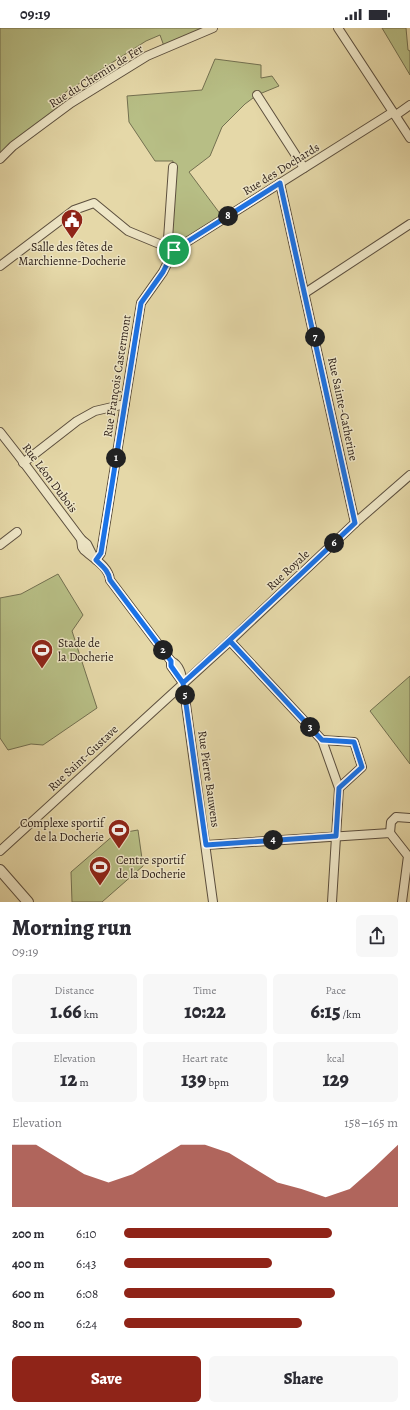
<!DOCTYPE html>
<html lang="en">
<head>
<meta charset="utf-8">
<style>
  :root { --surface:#fff; --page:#f7f7f7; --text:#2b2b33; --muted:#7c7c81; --accent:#8f2418 }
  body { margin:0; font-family:Alegreya,serif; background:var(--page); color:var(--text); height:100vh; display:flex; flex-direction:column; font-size:15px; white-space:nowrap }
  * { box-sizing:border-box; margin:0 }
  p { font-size:13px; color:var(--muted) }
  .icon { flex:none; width:22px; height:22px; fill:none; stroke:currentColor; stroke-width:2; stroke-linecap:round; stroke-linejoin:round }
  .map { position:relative; height:874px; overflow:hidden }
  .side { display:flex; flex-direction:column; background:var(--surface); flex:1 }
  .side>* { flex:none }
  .pin { position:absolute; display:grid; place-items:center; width:34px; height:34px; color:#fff; margin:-17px; border:2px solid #fff; border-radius:50%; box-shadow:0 1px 4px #0007 }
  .km { position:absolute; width:20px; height:20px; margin:-10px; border-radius:50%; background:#222; color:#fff; font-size:11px; line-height:20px; text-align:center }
  .round { display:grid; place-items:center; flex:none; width:42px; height:42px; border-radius:6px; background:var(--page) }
  .summary { display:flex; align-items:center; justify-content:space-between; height:68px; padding:0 12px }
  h1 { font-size:22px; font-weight:800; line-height:30px }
  .stats { display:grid; grid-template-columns:repeat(3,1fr); gap:6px; height:68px; padding:4px 12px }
  .stats div { display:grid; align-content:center; border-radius:6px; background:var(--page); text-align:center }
  .stats b { font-size:20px; font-weight:800 }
  .stats small { font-size:11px; font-weight:400 }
  .stats p { font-size:11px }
  .chart { height:112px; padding:8px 12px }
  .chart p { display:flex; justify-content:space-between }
  .chart svg { width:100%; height:72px; margin-top:4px; fill:var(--accent); opacity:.7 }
  .primary-button { display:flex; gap:8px; margin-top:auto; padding:8px 12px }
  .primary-button a { flex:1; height:46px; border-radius:6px; background:var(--accent); color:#fff; font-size:16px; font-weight:800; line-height:46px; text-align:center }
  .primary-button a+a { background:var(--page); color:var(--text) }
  ul { padding:0 12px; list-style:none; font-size:13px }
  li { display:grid; grid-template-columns:64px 48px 1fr; align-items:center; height:30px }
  li i { height:10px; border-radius:5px; background:var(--accent) }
  .status { display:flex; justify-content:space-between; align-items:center; height:28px; padding:0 20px; background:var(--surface); direction:ltr }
  .status svg { height:11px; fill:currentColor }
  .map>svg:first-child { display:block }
  .green { fill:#b7be85; stroke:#737050 }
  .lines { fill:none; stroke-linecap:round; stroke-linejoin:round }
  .minor-casing { stroke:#5c4f3e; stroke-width:10 }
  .tertiary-casing { stroke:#5c4f3e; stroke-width:12 }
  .minor { stroke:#eee6c6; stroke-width:8 }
  .tertiary { stroke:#eee6c6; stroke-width:10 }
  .route-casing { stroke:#fff; stroke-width:8 }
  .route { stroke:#1a73e8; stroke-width:5 }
  .labels { text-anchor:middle; stroke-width:3; stroke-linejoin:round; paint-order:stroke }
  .street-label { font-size:12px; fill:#2f211a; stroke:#eee6c6 }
  .poi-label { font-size:12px; fill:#2f211a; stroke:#eee6c6; text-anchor:start }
</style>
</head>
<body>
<div class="status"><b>09:19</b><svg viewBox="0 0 49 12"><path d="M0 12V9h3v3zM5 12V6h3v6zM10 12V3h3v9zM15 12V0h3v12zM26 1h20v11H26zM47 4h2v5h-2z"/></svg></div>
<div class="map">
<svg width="410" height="874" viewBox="0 0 410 874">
  <rect width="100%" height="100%" fill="#e5d8a8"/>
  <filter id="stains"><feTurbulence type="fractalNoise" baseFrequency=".005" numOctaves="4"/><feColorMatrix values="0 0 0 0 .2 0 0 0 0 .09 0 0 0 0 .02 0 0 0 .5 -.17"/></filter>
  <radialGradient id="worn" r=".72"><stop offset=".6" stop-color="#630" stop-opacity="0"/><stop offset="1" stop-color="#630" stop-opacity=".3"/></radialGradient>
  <g class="green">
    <path d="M0,0h206l-41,21 -5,-14 -14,6 -91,58 7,11 -62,49z"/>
    <path d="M382,0h24l2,22 2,1v24z"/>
    <path d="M215,31l46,6v13l11,-2 7,10 -22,9 -12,9 -23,23 -12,29 -21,16 35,47 -50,31 -6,-11 5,-78h-18l-26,-39 -2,-26 75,-6z"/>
    <path d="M58,546l25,41 -11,16 25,77 -54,37 -12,-1 -23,6 -8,-12v-140l21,-4z"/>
    <path d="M410,648v88l-40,-53z"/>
    <path d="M138,802l5,36 -41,36h-30l-1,-30 44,-38z"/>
  </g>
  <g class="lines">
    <g class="minor-casing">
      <g id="minor">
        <path d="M338,0l72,110"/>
        <path d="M257,67l47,73"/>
        <path d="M396,87l14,-10"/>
        <path d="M0,131l13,-13 58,-43 76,-47 66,-28"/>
        <path d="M280,155l75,340"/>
        <path d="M0,238l74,-56 20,-7 34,28 46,19 219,-138"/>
        <path d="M305,265l105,-69"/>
        <path d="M0,404l18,23 63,84 6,5 6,12"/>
        <path d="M23,435l54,-42 18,-10 30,-7"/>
        <path d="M81,511l1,8 2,3c9,8 25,17 26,30l61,81c11,5 11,18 13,29l29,212"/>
        <path d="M0,517l17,-13"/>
        <path d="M96,532l5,-7 40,-250 22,-31 11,-22 -6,-11 5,-72"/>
        <path d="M230,613l92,99 17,48 -7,114"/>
        <path d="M171,633v5l10,14"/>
        <path d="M322,712l32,2 8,25 -23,21"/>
        <path d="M390,805l1,-11 5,-5 14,1"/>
        <path d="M206,817l184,-12 18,23 -6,46"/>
        <path d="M0,823l230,-210 125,-118 55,-48"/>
      </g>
    </g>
    <g class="tertiary-casing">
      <path id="tertiary" d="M0,842l28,32"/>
    </g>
    <use href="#minor" class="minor"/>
    <use href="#tertiary" class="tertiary"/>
  </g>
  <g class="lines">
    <g class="route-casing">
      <path id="route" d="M174,222l-11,22 -22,31 -40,250 -5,7c6,6 13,11 14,20l61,81v5l12,17 47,-42 92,99 32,2 8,25 -23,21 -3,48 -130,9 -23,-162c58,-53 115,-106 172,-160l-75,-340 -106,67"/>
    </g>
    <use href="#route" class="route"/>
  </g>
  <defs>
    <g id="civic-pin" transform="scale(1.15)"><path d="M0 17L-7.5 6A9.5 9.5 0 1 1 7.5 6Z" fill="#8f2418" stroke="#eee6c6"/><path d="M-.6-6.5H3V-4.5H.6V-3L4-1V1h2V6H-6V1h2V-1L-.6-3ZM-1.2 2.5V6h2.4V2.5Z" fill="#fff"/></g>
    <g id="stadium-pin" transform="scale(1.15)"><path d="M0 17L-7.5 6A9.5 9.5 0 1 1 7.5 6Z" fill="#8f2418" stroke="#eee6c6"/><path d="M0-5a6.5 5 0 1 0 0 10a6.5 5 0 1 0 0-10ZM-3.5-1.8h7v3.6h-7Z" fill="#fff"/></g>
  </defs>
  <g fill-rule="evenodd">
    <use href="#civic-pin" x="72" y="192"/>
    <use href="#stadium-pin" x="42" y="622"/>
    <use href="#stadium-pin" x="119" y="802"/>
    <use href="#stadium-pin" x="100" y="839"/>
  </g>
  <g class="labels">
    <g class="street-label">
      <text transform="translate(96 48) rotate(-32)" y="4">Rue du Chemin de Fer</text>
      <text transform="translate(281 141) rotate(-32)" y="4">Rue des Dochards</text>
      <text transform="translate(117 348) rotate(-81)" y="4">Rue François Castermont</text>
      <text transform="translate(343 381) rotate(78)" y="4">Rue Sainte-Catherine</text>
      <text transform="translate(50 450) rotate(53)" y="4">Rue Léon Dubois</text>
      <text transform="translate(288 542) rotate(-43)" y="4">Rue Royale</text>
      <text transform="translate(83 730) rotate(-43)" y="4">Rue Saint-Gustave</text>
      <text transform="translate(209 751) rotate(82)" y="4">Rue Pierre Bauwens</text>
    </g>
    <g class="poi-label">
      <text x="72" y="223" text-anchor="middle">Salle des fêtes de<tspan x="72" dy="14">Marchienne-Docherie</tspan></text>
      <text x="58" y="619">Stade de<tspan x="58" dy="14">la Docherie</tspan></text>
      <text x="104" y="799" text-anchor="end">Complexe sportif<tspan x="104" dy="14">de la Docherie</tspan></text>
      <text x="116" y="836">Centre sportif<tspan x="116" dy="14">de la Docherie</tspan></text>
    </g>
  </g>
  <rect width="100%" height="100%" filter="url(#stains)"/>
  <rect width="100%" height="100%" fill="url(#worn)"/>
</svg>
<div class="pin" style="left:174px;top:222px;background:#1e9e55"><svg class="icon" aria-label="arrive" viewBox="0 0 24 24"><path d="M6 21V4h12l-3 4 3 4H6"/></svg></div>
<b class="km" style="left:116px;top:430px">1</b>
<b class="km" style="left:163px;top:622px">2</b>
<b class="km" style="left:310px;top:699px">3</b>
<b class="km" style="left:273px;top:812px">4</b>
<b class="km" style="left:185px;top:667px">5</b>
<b class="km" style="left:334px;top:515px">6</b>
<b class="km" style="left:315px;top:309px">7</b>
<b class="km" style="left:228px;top:188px">8</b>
</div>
<section class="side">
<div class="summary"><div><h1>Morning run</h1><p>09:19</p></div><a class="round"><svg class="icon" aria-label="share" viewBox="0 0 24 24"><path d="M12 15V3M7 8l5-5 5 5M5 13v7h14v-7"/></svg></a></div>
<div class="stats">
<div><p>Distance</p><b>1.66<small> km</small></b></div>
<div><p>Time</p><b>10:22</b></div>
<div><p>Pace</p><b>6:15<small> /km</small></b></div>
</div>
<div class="stats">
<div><p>Elevation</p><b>12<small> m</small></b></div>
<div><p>Heart rate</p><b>139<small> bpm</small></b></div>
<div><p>kcal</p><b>129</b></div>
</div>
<div class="chart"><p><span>Elevation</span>158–165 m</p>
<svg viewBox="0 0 160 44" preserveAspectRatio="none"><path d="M0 44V6L10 6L20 15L30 24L40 29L50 24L60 15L70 6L80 6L90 11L100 20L110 29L120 33L130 38L140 33L150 20L160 6V44z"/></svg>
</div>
<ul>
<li><b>200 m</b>6:10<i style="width:76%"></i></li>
<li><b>400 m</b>6:43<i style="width:54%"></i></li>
<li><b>600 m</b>6:08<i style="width:77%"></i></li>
<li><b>800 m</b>6:24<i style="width:65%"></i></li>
</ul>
<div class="primary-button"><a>Save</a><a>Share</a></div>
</section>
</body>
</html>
